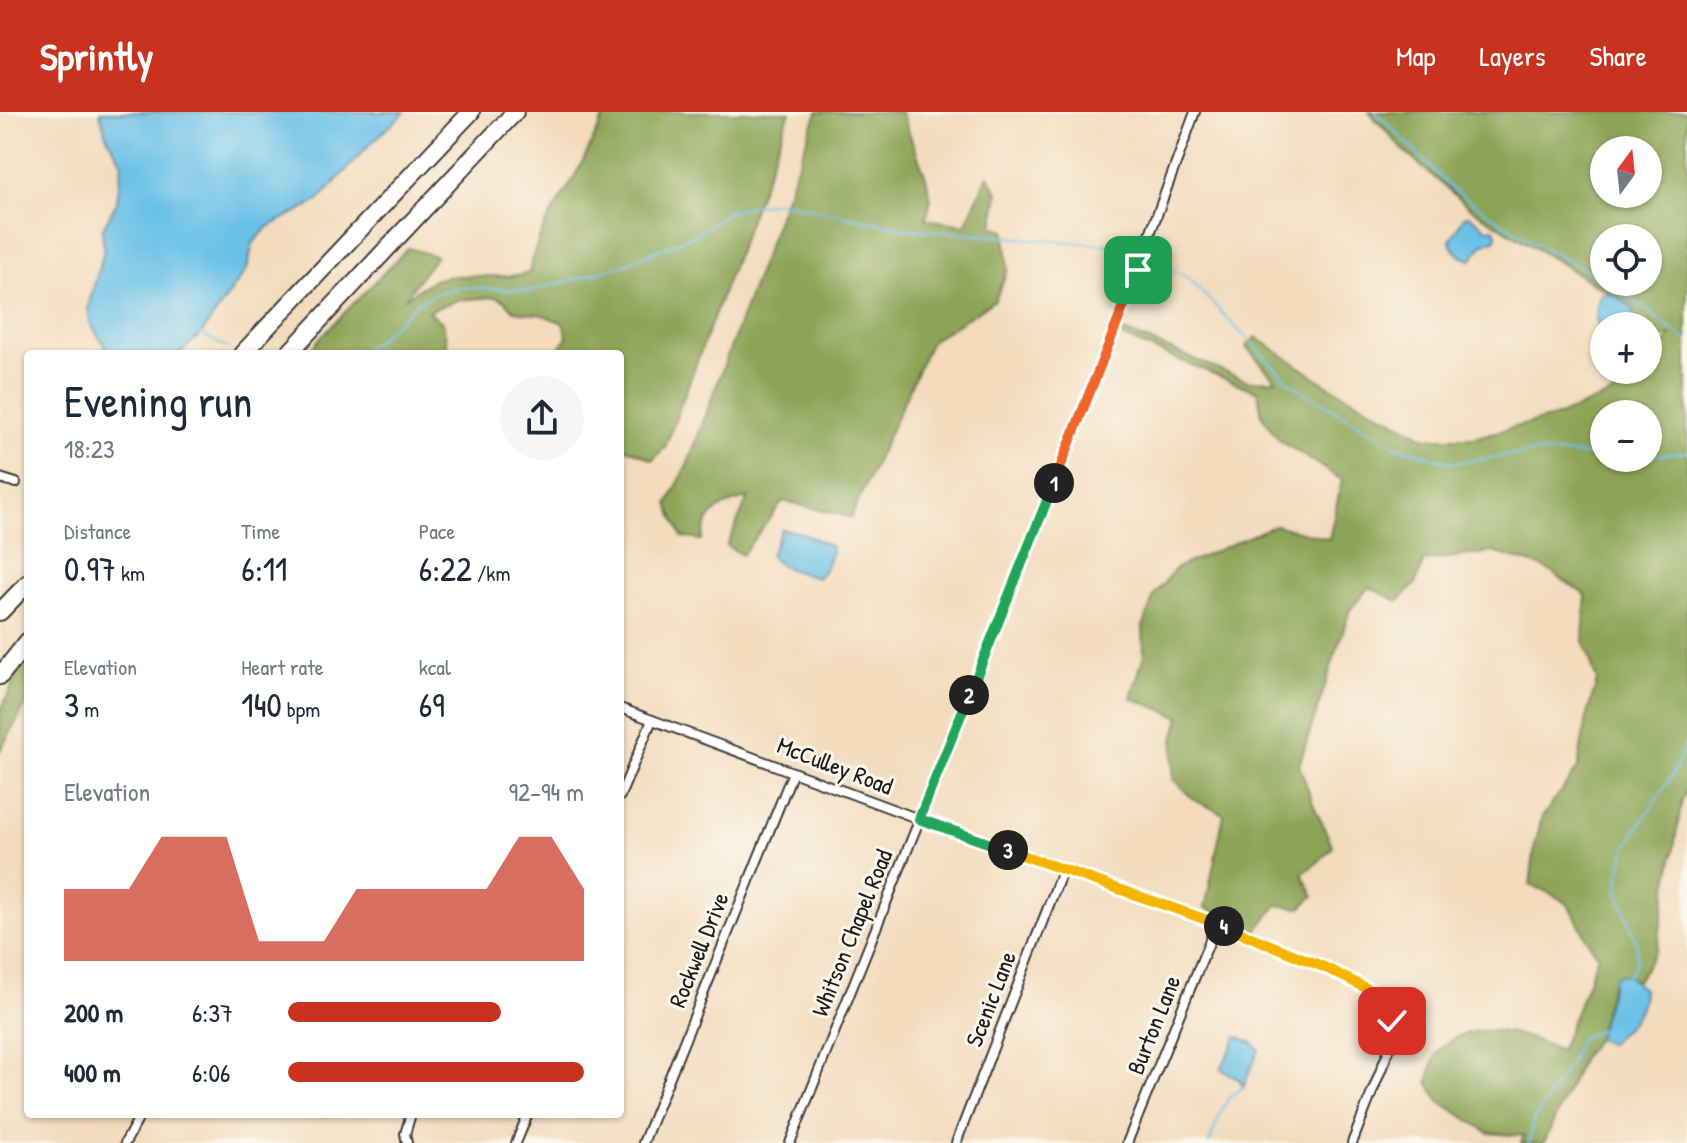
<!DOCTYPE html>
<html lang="en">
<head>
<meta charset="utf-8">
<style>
  :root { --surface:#fff; --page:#f6f6f7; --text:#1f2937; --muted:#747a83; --accent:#c8321e }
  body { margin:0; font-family:"Patrick Hand",sans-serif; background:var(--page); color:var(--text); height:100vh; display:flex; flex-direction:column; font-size:30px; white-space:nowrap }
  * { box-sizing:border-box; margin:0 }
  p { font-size:26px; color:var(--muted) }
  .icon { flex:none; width:44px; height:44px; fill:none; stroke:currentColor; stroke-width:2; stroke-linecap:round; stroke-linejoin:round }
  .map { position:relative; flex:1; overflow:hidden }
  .side { position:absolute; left:24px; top:238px; width:600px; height:768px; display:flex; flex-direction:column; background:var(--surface); border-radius:8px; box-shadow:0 2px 6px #0004 }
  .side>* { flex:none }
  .needle { width:52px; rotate:15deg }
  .buttons { position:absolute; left:1590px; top:24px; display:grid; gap:16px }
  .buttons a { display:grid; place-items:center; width:72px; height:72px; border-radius:50%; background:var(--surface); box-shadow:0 2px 6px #0004; font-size:40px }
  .pin { position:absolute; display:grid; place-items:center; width:68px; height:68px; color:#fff; margin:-34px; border-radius:16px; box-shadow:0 4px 12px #0006 }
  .km { position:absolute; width:40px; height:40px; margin:-20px; border-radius:50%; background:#222; color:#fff; font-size:22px; line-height:40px; text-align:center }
  .round { display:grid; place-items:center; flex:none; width:84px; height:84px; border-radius:42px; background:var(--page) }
  .headline { display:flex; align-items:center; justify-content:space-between; height:136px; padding:0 40px }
  h1 { font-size:44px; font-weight:600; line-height:60px }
  .figures { display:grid; grid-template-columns:repeat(3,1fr); gap:12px; height:136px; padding:8px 40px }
  .figures div { display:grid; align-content:center }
  .figures b { font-size:34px; font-weight:600 }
  .figures small { font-size:22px; font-weight:400 }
  .figures p { font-size:22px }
  .chart { height:224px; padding:16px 40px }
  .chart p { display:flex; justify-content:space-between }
  .chart svg { width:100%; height:144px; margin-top:8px; fill:var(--accent); opacity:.7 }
  ul { padding:0 40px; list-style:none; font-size:26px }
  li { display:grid; grid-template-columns:128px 96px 1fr; align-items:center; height:60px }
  li i { height:20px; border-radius:10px; background:var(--accent) }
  header { display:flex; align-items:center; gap:48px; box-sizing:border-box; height:112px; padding:0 40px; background:var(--accent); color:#fff }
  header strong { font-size:38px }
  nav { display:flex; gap:44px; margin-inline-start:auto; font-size:28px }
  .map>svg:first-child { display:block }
  .forest { fill:#8ca455; stroke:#546038; stroke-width:2; fill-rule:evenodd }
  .water { fill:#6ac1e7; stroke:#436e82; stroke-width:2 }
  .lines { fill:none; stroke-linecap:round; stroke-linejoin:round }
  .stream { stroke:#6ac1e7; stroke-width:2 }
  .minor-casing { stroke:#3c3934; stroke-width:12 }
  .motorway-casing { stroke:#3c3934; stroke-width:20 }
  .minor { stroke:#fff; stroke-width:8 }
  .motorway { stroke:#fff; stroke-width:16 }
  .split-1-casing { stroke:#fff; stroke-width:16 }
  .split-2-casing { stroke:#fff; stroke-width:16 }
  .split-3-casing { stroke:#fff; stroke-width:16 }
  .split-4-casing { stroke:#fff; stroke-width:16 }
  .split-5-casing { stroke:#fff; stroke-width:16 }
  .split-1 { stroke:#f0652b; stroke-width:10 }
  .split-2 { stroke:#22a559; stroke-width:10 }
  .split-3 { stroke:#22a559; stroke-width:10 }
  .split-4 { stroke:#f5b400; stroke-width:10 }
  .split-5 { stroke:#f5b400; stroke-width:10 }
  .labels { text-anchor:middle; stroke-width:6; stroke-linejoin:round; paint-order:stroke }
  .street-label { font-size:24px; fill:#1c1c1c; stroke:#fbf7ec }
</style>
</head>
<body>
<header>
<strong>Sprintly</strong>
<nav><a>Map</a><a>Layers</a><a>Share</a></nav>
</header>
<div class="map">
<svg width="1687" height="1031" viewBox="0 0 1687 1031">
  <rect width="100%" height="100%" fill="#fbf7ec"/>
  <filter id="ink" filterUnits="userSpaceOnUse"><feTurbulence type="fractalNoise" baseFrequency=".0125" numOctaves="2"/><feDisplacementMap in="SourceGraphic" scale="16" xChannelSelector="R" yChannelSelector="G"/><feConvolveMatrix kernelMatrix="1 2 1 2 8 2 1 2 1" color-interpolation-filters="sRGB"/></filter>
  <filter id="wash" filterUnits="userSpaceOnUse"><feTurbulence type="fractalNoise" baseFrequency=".006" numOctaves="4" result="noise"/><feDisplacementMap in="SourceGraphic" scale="32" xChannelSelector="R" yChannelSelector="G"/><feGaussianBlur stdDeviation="1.8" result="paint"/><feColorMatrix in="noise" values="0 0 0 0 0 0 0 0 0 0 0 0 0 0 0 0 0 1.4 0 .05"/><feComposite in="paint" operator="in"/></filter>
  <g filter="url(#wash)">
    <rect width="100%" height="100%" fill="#f3dbbc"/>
    <g class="forest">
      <path d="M606,0h184l-125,335 -12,13 -33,-15v-91h-65l12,-17 -4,-14 -20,-8 -29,-4 -9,-10 -8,-4 -39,3 -30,11 15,12 4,22 -2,9h-137l12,-16 88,-90 28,8 -32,43c10,-6 22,-17 33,-20 31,-8 61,2 92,-6 8,-38 20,-56 41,-89 14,-22 25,-48 36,-72z"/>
      <path d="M817,0h84l25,65 5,22 -5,20 39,6 23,-50 10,18 -5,33 12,4 3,39 -13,31 -64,41 -80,176 -68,-16 -41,54 -15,-9 21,-48c-27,6 -42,14 -46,42l-20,-3 -14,-33 20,-41z"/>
      <path d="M1369,0h318v677l-5,11 -25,149 -20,32 -16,-7 -10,11 -14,54 -14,17 -39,87h-23l3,-7 -35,-3 -50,-32 -11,-19c3,-9 4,-22 10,-30 31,-37 86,-19 122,-1l38,-95c-30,-39 -13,-52 -68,-71l5,-40 7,-28 36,-49 8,-50 11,-37 -14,-43 3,-43 -43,-28 -50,-15 -69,9 -9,24 -17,16 -29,-14 -19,23 -51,155 15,41 19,41 -16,16 -15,11 12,22 -13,12 -24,-3 -20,25 -52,-22 19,-94 -30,-14 -21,-21 1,-39 6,-23 -49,-19 13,-43 -1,-28 11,-32 22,-27 99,-43 54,14 13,-59 -63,-40 -17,-24 -4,-24 -138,-56 2,-6 126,51 28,-1 -30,-33 10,-10 71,48 99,53h47l88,-23 51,-21 21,-24h15v-6l6,-5 17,-24 -19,6 -4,-3v-12h-11l-5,-19 -162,-99 -63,-54zM1604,38h44v44h-44zM1604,126h44v44h-44zM1604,302h44v44h-44z"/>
      <path d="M28,539v50l-28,50v-39z"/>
    </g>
    <g class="water">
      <path d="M100,0h305l-36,33 -51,56 -50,26 -15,16 -6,26 -46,65 -22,20h-69l-20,-31 -2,-16 16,-57 -2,-20 15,-28 5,-39 -16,-28z"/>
      <path d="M1469,103l18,14 7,-1 3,5 -1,6 -14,6 -11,15c-10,-3 -19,-9 -21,-19l14,-24z"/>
      <path d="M1607,181l7,2 18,12 5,19h-33v18c-8,-16 -11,-34 -3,-50z"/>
      <path d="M782,417l20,4 28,13 2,5 -7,18 -8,9c-16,-5 -37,-9 -47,-23z"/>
      <path d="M1621,862l7,2 15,13c1,26 -18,40 -35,55l-11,-5 18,-63z"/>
      <path d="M1237,924l16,7 6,7 -16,37 -3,-7 -19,-11z"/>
    </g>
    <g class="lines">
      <g class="stream">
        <path d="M1376,0l76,77 78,52 74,38"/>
        <path d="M1149,144l40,23 101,104 108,64 54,16 84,-11 68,4"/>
        <path d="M1609,170c27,18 49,41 78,58"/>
        <path d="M201,222l27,14"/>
        <path d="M358,242l22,-16 37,-35 18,-9 27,-7 68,4 38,-10 53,-15 76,-32 30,-21 28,-8 25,-3 126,27 200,16 32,6"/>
        <path d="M1648,344l39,-4"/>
        <path d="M1628,864l8,-13 1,-19 -19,-52 3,-29 9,-23 43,-66 14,-34"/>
        <path d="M1209,1031c10,-22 12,-44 34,-56"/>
        <path d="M1529,1031l4,-21 36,-57 11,-27 20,-8"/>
      </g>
    </g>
  </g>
  <g filter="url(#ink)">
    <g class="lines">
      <g class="minor-casing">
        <g id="minor">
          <path d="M0,366l16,5"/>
          <path d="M620,596l299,111 298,104 107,44 50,25 7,8 11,21 -2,26 -38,96"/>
          <path d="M620,684l32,-76"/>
          <path d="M125,1031l16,-29"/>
          <path d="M407,1031l-2,-9 6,-20"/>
          <path d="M516,1031l12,-29"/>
          <path d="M643,1031l150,-371"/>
          <path d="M790,1031l313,-782 92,-249"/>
          <path d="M956,1031l107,-274"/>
          <path d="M1127,1031l90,-220"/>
        </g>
      </g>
      <g class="motorway-casing">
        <g id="motorway">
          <path d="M242,242l229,-242"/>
          <path d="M288,242l227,-242"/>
          <path d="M0,500l28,-29"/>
          <path d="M0,564l28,-35"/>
        </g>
      </g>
      <use href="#minor" class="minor"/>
      <use href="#motorway" class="motorway"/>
    </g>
  </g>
  <g class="lines" filter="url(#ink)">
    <g class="split-1-casing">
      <path id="split-1" d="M1054,371l84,-213"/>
    </g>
    <g class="split-2-casing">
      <path id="split-2" d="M969,583l85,-212"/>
    </g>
    <g class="split-3-casing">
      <path id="split-3" d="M969,583l-50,124 89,31"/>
    </g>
    <g class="split-4-casing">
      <path id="split-4" d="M1008,738l216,76"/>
    </g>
    <g class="split-5-casing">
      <path id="split-5" d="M1224,814l100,41 50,25 18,29"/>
    </g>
    <use href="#split-1" class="split-1"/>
    <use href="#split-2" class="split-2"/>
    <use href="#split-3" class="split-3"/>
    <use href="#split-4" class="split-4"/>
    <use href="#split-5" class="split-5"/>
  </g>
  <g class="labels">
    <g class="street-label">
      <text transform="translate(835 654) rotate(21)" y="8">McCulley Road</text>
      <text transform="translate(852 821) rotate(-68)" y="8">Whitson Chapel Road</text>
      <text transform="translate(699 838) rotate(-68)" y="8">Rockwell Drive</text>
      <text transform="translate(991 887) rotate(-69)" y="8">Scenic Lane</text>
      <text transform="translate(1154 913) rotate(-68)" y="8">Burton Lane</text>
    </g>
  </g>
</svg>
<div class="buttons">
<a><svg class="needle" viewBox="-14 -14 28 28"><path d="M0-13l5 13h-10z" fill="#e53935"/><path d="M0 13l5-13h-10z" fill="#747a83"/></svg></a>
<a><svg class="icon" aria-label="locate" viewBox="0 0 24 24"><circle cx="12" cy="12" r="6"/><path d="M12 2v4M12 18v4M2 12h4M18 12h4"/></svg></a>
<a>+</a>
<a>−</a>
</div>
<div class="pin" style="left:1138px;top:158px;background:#1e9e55"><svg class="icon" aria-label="arrive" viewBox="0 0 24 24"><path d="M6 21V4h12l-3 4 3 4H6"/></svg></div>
<div class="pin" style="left:1392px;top:909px;background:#d93025"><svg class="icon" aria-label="check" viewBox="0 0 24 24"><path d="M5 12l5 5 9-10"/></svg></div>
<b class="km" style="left:1054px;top:371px">1</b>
<b class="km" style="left:969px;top:583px">2</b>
<b class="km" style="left:1008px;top:738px">3</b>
<b class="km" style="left:1224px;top:814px">4</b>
<section class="side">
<div class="headline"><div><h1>Evening run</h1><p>18:23</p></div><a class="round"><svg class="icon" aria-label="share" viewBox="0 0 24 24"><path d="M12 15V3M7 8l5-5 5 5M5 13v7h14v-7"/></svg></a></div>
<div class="figures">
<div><p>Distance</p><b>0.97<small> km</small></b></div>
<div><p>Time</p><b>6:11</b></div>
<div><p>Pace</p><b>6:22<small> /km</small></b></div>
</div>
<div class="figures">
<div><p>Elevation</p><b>3<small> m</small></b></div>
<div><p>Heart rate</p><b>140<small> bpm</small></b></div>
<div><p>kcal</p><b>69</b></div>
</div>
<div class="chart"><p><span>Elevation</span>92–94 m</p>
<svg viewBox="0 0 160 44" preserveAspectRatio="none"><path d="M0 44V22L10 22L20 22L30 6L40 6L50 6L60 38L70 38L80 38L90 22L100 22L110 22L120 22L130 22L140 6L150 6L160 22V44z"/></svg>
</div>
<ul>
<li><b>200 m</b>6:37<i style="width:72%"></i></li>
<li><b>400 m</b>6:06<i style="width:100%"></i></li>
</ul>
</section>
</div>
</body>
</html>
